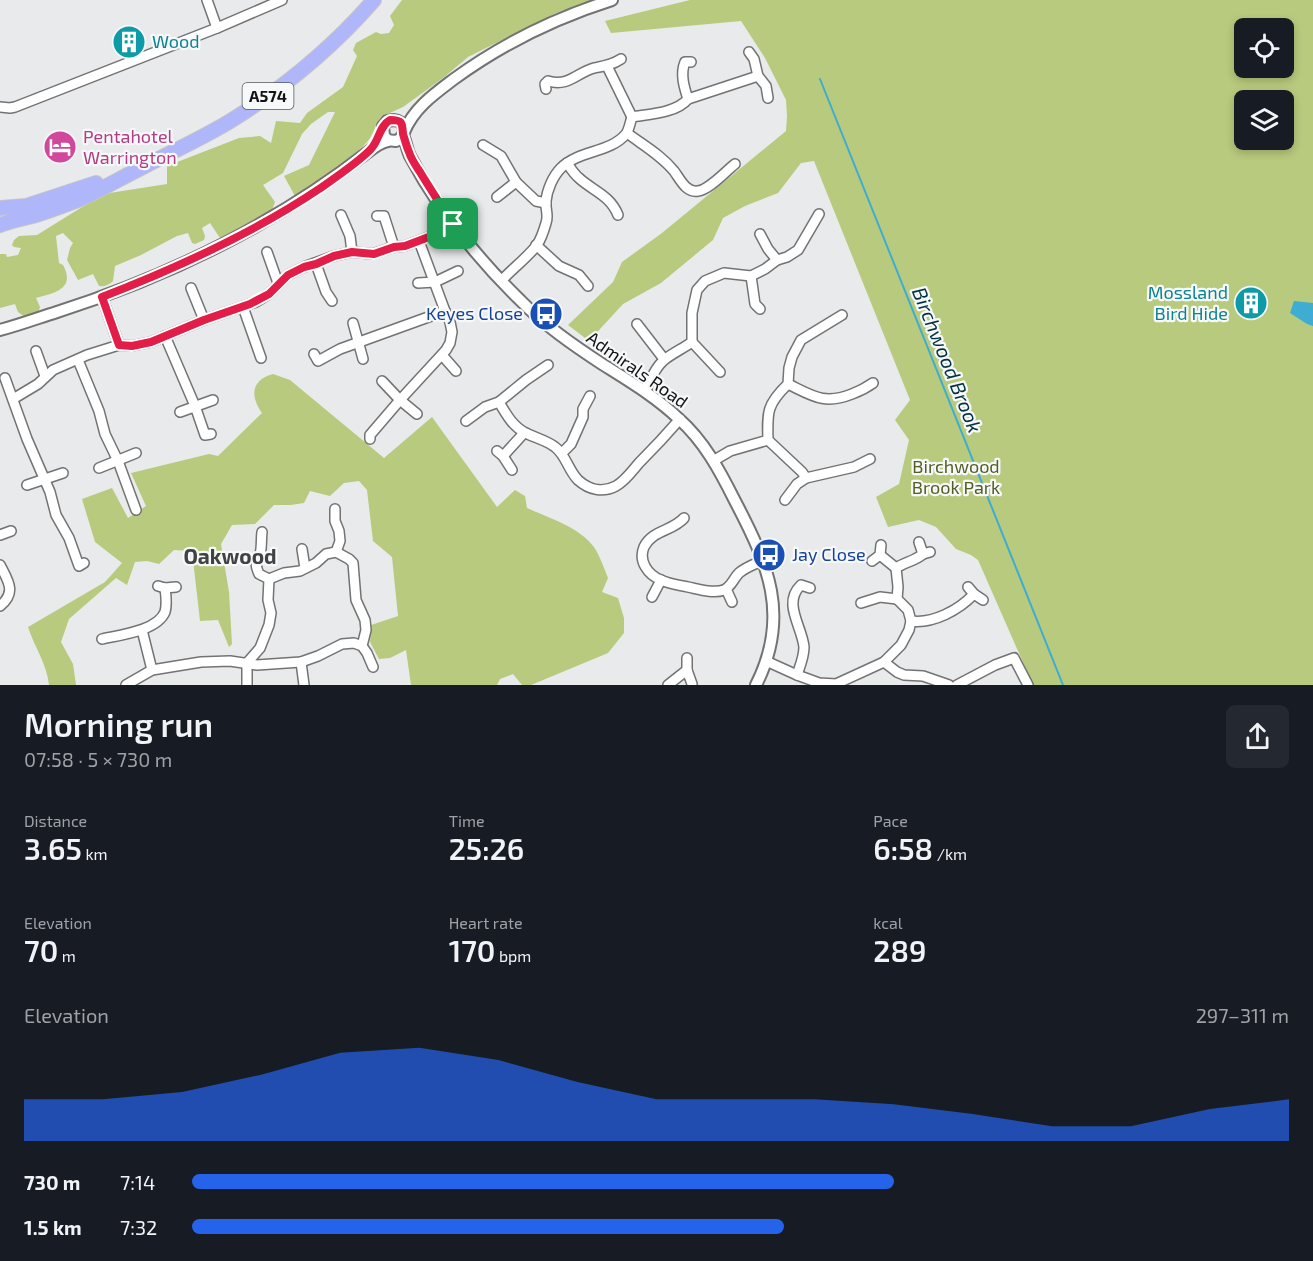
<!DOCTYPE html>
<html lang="en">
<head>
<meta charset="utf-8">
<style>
  :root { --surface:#171b24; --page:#242831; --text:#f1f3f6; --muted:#9ea1a6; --accent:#2563eb }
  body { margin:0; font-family:"Exo 2",sans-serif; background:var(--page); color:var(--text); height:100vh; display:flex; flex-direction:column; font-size:22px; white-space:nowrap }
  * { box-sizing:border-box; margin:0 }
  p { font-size:20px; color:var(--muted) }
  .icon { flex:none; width:33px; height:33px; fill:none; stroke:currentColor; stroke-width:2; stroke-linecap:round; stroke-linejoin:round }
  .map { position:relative; height:685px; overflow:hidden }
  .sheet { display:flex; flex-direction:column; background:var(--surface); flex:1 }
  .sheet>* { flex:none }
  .buttons { position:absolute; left:1234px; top:18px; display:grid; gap:12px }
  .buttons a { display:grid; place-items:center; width:60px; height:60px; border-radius:9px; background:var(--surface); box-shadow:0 3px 9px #0003; font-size:30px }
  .pin { position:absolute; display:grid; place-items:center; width:51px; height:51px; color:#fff; margin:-26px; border-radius:12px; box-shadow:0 3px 9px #0006 }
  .round { display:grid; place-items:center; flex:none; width:63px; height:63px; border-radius:9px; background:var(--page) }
  .headline { display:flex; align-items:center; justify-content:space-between; height:102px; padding:0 24px }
  h1 { font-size:33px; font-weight:600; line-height:45px }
  .stats { display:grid; grid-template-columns:repeat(3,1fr); gap:9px; height:102px; padding:6px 24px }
  .stats div { display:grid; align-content:center }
  .stats b { font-size:30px; font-weight:600 }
  .stats small { font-size:16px; font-weight:400 }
  .stats p { font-size:16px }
  .chart { height:168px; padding:12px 24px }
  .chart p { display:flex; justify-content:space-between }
  .chart svg { width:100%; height:108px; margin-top:6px; fill:var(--accent); opacity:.7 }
  ul { padding:0 24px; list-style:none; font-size:20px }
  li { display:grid; grid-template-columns:96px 72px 1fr; align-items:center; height:45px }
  li i { height:15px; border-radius:8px; background:var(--accent) }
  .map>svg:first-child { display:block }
  .green { fill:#b8ca7d; fill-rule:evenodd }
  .water { fill:#3eadd1 }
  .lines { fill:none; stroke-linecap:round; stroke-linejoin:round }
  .stream { stroke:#3eadd1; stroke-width:2 }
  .minor-casing { stroke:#737374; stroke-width:12 }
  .tertiary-casing { stroke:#737374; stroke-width:14 }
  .primary-casing { stroke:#c6c6c7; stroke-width:16 }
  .minor { stroke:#fff; stroke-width:9 }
  .tertiary { stroke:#fff; stroke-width:10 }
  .primary { stroke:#afb6fa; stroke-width:14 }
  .route-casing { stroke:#fff; stroke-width:12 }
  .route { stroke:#e11d48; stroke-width:8 }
  .labels { text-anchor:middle; stroke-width:4.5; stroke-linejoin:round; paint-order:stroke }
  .shield { fill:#f7f8f9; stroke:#575859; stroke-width:1.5 }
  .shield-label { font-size:16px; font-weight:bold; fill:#131314 }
  .culture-label { font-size:18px; fill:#0d838f; stroke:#f7f8f9; text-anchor:start }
  .hotel-label { font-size:18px; fill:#b23c85; stroke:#f7f8f9; text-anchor:start }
  .transit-label { font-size:18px; fill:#164399; stroke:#f7f8f9; text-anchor:end }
  .street-label { font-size:18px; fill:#131314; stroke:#f7f8f9 }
  .park-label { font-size:18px; fill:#525e23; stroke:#f7f8f9 }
  .water-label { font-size:20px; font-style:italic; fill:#003241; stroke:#f7f8f9 }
  .quarter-label { font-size:21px; font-weight:bold; fill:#414243; stroke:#f7f8f9 }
</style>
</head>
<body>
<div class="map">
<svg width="1313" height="685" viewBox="0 0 1313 685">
  <rect width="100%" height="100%" fill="#e9eaeb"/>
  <g class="green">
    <path d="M402,0h189l-35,13 -88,44 -25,21 -40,29 -22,10c-6,8 -7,17 -14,25 -19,22 -48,38 -72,54l-11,-20 25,-11 26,-53h-7l-17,12 -9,10 -19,39 -20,12 12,17 -3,8 -52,28 -10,-15 -8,5 3,8 -1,4 -9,4 -3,-1 -4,-10 -11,3 -36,19 -26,11 -2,15c-4,4 -9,6 -14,5l-6,-12 -15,6 -11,-20 3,-12 3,-5 -10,-10 -7,3 3,27 4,2c13,24 -9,28 -27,33l4,9 -2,7 -13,3 -7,-5 -3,-8 -15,4v-54h6l1,3 11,-2 3,-7 -7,-1 -2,-2 2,-5 5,-4 18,-1 66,-41 64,-10v-18l72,-28 21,-2 11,7 5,-22 24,2 7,-10 36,-26 14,-31 -4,-6 3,-7 20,-11 5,2 8,-1 5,-8 -4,-9z"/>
    <path d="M690,0h623v685h-280l-55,-125 -7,-5 -15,-6 -20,-22 -17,-7 -31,7 -12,-30 23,-13 10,-44 -14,-20 15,-20 -96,-239 -13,2 -23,30 -33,13 -22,12 -10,22 -52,43 -38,21 -34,37 -21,-16 45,-43 9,-20 40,-29 124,-102 1,-15 -1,-16 -21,-42 -24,-37 -130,12 -6,-12zM1245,28h39v40h-39zM1245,100h39v40h-39z"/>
    <path d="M273,374l17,6 94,78 48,-41 65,90 18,-17 10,6 2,12c22,10 52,19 67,39 6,9 10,21 14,31l-6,14 16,6 6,20v15l-16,20 -77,32h-9l-9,-11 -13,5 -3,6h-86l-5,-35 -16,8 -11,1 -9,-17 1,-17 27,-9 -6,-59 -19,-16 -6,-51 -8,-9 -15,2 -14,13 -20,-5 -6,12 -13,2h-17l-19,19 -23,1 -11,19 8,48 3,52 -3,3 -11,-27 -18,1 -8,-70 -18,-1 -15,14 -12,-3 -12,1 -8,23 -11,-7 -47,41 -8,23 12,22 3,21h-27c-2,-21 -15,-39 -21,-58l77,-45 17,-19 -27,-21 -13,-43 30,-11 16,30 18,-12 -15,-33 78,-19 9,2 44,-43c-12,-17 -11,-33 11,-39z"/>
  </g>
  <path class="water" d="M1294,301l19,2v23l-6,-2 -17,-11z"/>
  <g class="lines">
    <path class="stream" d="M820,79c80,202 163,403 243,606"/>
    <g class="minor-casing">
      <g id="minor">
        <path d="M217,28l65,-28"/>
        <path d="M749,52l5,7 4,17 8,10 2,12"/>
        <path d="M607,66l25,51"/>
        <path d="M546,89l-1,-5 3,-3c21,6 28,-8 46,-13 10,-2 18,-3 27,-9"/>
        <path d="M688,99c-4,-12 -8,-25 -3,-37h6"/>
        <path d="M0,107l10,1 5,-1 202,-79 -10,-28"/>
        <path d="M627,133c16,12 34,22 47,38 6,8 12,22 24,20 11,-1 28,-20 37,-27"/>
        <path d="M483,145l18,11 15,26 20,19 10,2"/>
        <path d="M567,163c4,6 7,11 12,15 14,13 31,17 39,37"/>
        <path d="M497,197l19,-15"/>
        <path d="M341,215l9,21 2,16"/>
        <path d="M377,216h7l10,31"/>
        <path d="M760,234l8,15 9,11"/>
        <path d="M536,245l23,21 20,9 9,11"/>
        <path d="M267,252l11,31"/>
        <path d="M316,264l10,28 6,9"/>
        <path d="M751,276l4,28 5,5"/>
        <path d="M501,281c10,-11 28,-25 36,-36 4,-6 7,-15 9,-22 3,-8 -1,-14 0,-22 1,-11 7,-25 15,-33 18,-18 49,-15 65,-34 3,-4 4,-11 6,-17 18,-3 44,-4 56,-18l70,-23"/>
        <path d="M418,283l17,-1 23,-11"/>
        <path d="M191,288l13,32"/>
        <path d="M102,297l17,48"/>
        <path d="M243,307l18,51"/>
        <path d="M353,323l10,36"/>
        <path d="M637,324l27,35"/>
        <path d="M165,336l30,70 10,29 6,-1"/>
        <path d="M692,342l28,30"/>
        <path d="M36,351l9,25"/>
        <path d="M314,354l4,7 22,-12 105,-38"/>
        <path d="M442,355l14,16"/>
        <path d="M78,360l21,51 6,23 13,27 18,49"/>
        <path d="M5,378l22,61 23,53 6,23 13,23 10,28 5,-3"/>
        <path d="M382,381l18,19 17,14"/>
        <path d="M788,384c25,12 36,21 64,10 8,-3 14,-6 21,-11"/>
        <path d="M645,391c5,-10 9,-22 18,-30 6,-6 21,-13 29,-19v-29l5,-23 8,-9 19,-8 27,3 14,-7 12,-9 10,-3 11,-7 21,-36"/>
        <path d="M13,399l25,-15 15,-14 34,-15 32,-10 13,1 19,-4 53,-22 52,-18 13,-8 19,-19 16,-8 30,-11 18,-4 21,2 21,-7 11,-1 37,-14 11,-8"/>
        <path d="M499,402c7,12 14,25 27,31 9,5 20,7 29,14 11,8 13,23 23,33 11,10 25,13 38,6 9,-5 16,-15 23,-23 14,-14 28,-29 41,-44"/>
        <path d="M180,412l33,-12"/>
        <path d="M466,421l19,-14 14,-5 27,-22 22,-15"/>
        <path d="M370,439v-4l30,-35 46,-50 4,-7 2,-11 -2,-10 -5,-11 -26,-70"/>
        <path d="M768,440l34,32 4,6"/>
        <path d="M497,451l6,5 9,14"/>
        <path d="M562,453l9,-9 12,-27v-8l7,-13"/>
        <path d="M503,456l21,-23"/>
        <path d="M713,461l17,-10 38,-11c-1,-28 -1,-36 20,-56l1,-16 3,-11 9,-17 41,-25"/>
        <path d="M99,468l37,-15"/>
        <path d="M27,485l36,-12"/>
        <path d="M785,500l12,-16 9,-6 48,-11 16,-8"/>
        <path d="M335,509v12l4,10 1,10 -4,11"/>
        <path d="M684,518c-11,13 -32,12 -40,29 -6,14 4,28 17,33 8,4 18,5 27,7 10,2 25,7 36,3 8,-4 9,-11 15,-17 7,-6 16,-9 25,-13"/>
        <path d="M0,535l11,-4"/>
        <path d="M919,542l4,12 7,-2"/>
        <path d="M302,549l3,19"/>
        <path d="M880,555l16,13"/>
        <path d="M872,561l8,-6 1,-10"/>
        <path d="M0,565c8,16 17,27 0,41"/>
        <path d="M269,579l15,-6 16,-2 16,-8 10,-9 10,-2 13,7 4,4 3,37 9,20 1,10 -4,16"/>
        <path d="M158,586l7,2 11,-1"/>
        <path d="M968,587l6,7 9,6"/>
        <path d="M726,589l6,13"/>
        <path d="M652,597l9,-17"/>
        <path d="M861,603l19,-6 17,2"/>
        <path d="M911,621l-3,-11 -11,-11 1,-12 -2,-19c9,-6 19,-7 27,-14"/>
        <path d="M142,630l10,40"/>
        <path d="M102,639c18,-4 55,-8 63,-27 2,-7 1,-17 0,-24"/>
        <path d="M687,658v12l5,14"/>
        <path d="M766,661l31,14 22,8 17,1 48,-22 17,-17 8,-15 2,-9c22,3 48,-11 63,-27"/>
        <path d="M301,662l3,23"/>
        <path d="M884,662l13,10 7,3 19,1 26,9"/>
        <path d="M797,675c3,-9 7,-18 7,-28 -2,-21 -22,-44 -3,-62l9,3"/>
        <path d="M126,685l26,-15 49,-8 29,-1 27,4 44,-3 17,-6 24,-12 12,-1 8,3 5,7 6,14"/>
        <path d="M247,685v-22l13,-15 9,-23 2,-12 -3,-13 1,-21 -10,-5c-5,-12 -2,-10 1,-20 2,-6 1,-15 2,-22"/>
        <path d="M668,685l19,-15"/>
        <path d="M957,685l38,-20 19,-7 14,27"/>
      </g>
    </g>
    <g class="tertiary-casing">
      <g id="tertiary">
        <path d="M404,132c10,-24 30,-38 50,-53 48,-35 101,-61 158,-79"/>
        <path d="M403,135c3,7 4,15 7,21 28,53 67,102 110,144 24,25 53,45 82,64 27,17 54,33 77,55 25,22 41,52 56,82 33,63 56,115 21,184"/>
        <path d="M0,330c19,-5 38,-12 57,-18 113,-36 217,-87 311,-160 5,-4 13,-10 20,-11 3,-1 6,0 8,0 8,-3 11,-13 4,-19 -4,-3 -8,-2 -13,-1l-4,5 1,10 4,4"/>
      </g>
    </g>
    <g class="primary-casing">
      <g id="primary">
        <path d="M0,208l26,-2 70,-23"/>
        <path d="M0,225c13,-5 26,-7 39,-11 13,-4 26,-9 39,-14 23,-10 43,-22 65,-33 30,-16 60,-29 89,-47 53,-33 101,-73 142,-120"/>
      </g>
    </g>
    <use href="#minor" class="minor"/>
    <use href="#tertiary" class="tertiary"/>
    <use href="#primary" class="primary"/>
  </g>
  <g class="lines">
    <g class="route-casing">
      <path id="route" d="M390,120c13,0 12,3 13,14 1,3 4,14 6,18 2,7 7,14 11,20 11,18 22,35 33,52l-11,8 -37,14 -11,1 -20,7 -22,-2 -18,4 -18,8 -12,3 -16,8 -19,19 -19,10 -46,16 -53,22 -19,4 -13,-1 -17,-48c75,-29 150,-63 217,-108 17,-12 37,-25 51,-39 9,-8 9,-24 20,-30z"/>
    </g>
    <use href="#route" class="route"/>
  </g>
  <defs>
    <g id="building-disc" transform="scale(1.725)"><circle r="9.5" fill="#0f9aa8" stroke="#f7f8f9"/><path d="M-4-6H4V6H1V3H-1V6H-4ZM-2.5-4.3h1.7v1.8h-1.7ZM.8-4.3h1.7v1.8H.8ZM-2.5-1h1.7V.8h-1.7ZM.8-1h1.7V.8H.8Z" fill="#fff"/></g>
    <g id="hotel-disc" transform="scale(1.725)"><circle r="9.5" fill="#d1479c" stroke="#f7f8f9"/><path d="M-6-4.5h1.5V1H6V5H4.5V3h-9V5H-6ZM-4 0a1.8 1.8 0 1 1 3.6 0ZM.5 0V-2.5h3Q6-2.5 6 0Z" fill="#fff"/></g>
    <g id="bus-disc" transform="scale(1.725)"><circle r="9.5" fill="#1a4fb4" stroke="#f7f8f9"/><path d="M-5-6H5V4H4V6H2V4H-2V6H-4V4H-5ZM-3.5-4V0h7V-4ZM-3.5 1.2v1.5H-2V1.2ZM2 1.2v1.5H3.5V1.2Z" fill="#fff"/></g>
  </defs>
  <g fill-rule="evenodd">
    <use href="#building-disc" x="129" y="42"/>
    <use href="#hotel-disc" x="60" y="147"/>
    <use href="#building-disc" x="1251" y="303"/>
    <use href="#bus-disc" x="546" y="314"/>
    <use href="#bus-disc" x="769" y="555"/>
  </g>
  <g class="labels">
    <rect class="shield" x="242.5" y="83" width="51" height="26" rx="4.5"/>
    <g class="shield-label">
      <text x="268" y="102">A574</text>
    </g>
    <g class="culture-label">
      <text x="152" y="48">Wood</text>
      <text x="1228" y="299" text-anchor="end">Mossland<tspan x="1228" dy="21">Bird Hide</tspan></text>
    </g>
    <g class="hotel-label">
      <text x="83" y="143">Pentahotel<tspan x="83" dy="21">Warrington</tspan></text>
    </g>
    <g class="transit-label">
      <text x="523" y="320">Keyes Close</text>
      <text x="792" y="561" text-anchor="start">Jay Close</text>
    </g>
    <g class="street-label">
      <text transform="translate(637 370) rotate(35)" y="6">Admirals Road</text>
    </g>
    <g class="park-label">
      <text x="956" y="473">Birchwood<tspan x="956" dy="21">Brook Park</tspan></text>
    </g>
    <g class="water-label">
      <text transform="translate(947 360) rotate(68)" y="7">Birchwood Brook</text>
    </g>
    <g class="quarter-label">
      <text x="230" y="564">Oakwood</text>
    </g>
  </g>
</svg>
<div class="buttons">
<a><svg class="icon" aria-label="locate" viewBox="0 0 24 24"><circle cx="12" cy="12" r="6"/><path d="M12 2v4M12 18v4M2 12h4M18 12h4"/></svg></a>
<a><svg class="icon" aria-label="layers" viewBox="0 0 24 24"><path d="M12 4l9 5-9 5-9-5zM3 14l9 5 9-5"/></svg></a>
</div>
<div class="pin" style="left:453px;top:224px;background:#1e9e55"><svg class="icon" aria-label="arrive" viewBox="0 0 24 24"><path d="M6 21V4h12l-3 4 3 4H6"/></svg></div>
</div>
<section class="sheet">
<div class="headline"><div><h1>Morning run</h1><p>07:58 · 5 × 730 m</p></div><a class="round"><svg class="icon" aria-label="share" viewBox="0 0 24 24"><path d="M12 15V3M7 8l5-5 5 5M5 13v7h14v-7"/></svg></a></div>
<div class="stats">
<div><p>Distance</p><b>3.65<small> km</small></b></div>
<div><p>Time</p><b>25:26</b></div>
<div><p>Pace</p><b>6:58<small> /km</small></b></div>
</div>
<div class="stats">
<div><p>Elevation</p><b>70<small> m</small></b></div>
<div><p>Heart rate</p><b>170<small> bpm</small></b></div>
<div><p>kcal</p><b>289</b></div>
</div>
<div class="chart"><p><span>Elevation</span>297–311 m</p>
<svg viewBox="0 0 160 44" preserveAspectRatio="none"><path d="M0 44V27L10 27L20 24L30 17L40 8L50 6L60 11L70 20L80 27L90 27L100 27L110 29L120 33L130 38L140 38L150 31L160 27V44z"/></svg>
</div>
<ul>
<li><b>730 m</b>7:14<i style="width:64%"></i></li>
<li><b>1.5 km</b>7:32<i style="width:54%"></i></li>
</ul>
</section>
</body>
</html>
